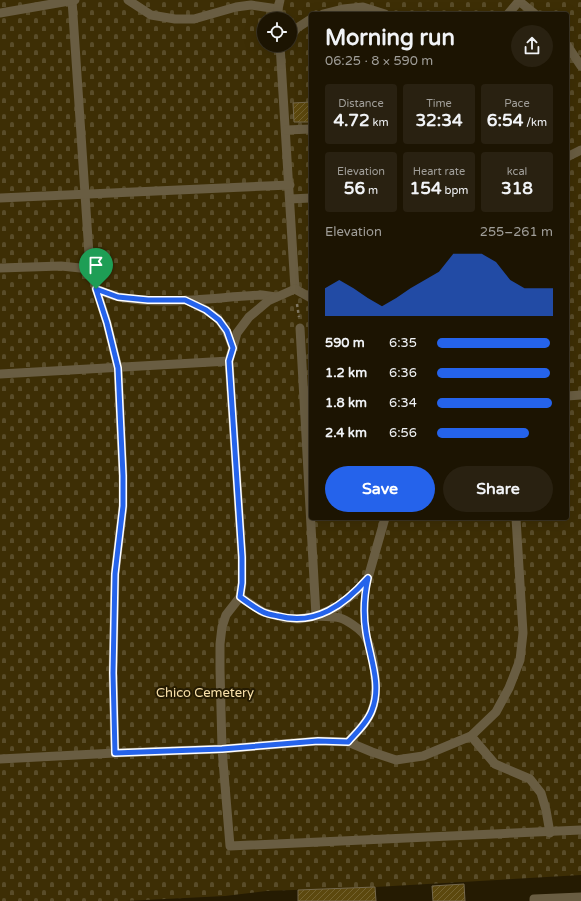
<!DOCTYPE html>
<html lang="en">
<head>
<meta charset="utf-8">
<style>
  :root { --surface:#1c1402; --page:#292111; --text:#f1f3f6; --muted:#a09e99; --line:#3a3324; --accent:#2563eb }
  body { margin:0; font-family:"Varela Round",sans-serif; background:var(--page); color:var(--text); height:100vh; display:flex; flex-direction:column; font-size:15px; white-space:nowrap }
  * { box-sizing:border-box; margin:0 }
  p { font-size:13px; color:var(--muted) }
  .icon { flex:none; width:22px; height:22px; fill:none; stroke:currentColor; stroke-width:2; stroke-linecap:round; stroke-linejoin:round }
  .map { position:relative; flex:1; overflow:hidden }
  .sheet { position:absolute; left:309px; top:12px; width:260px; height:508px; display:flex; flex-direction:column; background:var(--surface); border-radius:4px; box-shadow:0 4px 16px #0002,0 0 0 1px var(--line) }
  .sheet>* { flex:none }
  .buttons { position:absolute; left:257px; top:12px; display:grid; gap:8px }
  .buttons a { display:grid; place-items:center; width:40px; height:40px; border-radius:50%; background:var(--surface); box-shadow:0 4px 16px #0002,0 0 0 1px var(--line); font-size:20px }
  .pin { position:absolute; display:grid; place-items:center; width:34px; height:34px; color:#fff; margin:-41px -17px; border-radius:50% 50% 50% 0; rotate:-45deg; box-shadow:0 0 4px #0007 }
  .pin .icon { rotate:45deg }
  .round { display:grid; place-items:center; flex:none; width:42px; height:42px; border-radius:21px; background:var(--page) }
  .summary { display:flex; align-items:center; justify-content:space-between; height:68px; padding:0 16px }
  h1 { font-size:22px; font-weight:700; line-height:30px }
  .figures { display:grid; grid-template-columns:repeat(3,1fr); gap:6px; height:68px; padding:4px 16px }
  .figures div { display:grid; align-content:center; border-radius:4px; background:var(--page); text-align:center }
  .figures b { font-size:17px; font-weight:700 }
  .figures small { font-size:11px; font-weight:400 }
  .figures p { font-size:11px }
  .chart { height:112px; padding:8px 16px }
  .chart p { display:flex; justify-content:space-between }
  .chart svg { width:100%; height:72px; margin-top:4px; fill:var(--accent); opacity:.7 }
  .action { display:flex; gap:8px; margin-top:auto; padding:8px 16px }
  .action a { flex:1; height:46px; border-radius:24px; background:var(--accent); color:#fff; font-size:16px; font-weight:700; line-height:46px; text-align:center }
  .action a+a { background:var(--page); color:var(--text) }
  ul { padding:0 16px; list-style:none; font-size:13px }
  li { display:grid; grid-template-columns:64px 48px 1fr; align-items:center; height:30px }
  li i { height:10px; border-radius:5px; background:var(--accent) }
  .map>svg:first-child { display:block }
  .cemetery { fill:url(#cemetery-stones); fill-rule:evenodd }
  .building { fill:url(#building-hatch); stroke:#75694d }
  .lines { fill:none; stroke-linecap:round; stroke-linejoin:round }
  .path { stroke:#827965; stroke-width:2.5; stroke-dasharray:3 3; stroke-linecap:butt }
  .lane { stroke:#695d42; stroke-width:9 }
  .route-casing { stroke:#fff; stroke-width:8 }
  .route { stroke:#2563eb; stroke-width:5 }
  .labels { text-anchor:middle; stroke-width:4; stroke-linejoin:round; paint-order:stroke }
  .park-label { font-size:13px; fill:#fae2ab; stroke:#251b02 }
</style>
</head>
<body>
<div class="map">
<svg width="581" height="901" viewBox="0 0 581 901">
  <defs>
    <pattern id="cemetery-stones" width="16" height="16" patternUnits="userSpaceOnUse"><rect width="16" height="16" fill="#3d2e05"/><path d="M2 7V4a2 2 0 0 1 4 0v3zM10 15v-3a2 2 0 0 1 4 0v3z" fill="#594c29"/></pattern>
    <pattern id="building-hatch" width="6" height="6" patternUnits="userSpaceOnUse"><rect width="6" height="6" fill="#5c480e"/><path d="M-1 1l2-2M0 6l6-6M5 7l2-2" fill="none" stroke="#736230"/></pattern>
  </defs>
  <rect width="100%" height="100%" fill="#251b02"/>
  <path class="cemetery" d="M0,0h581v875l-206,12 -109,4 -41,5 -100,5h-125zM311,14h256v504h-256zM264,19h26v26h-26z"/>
  <g class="building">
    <path d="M311,102v20h-17l-1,-19z"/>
    <path d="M464,884l1,17h-32l-1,-15z"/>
    <path d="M375,887l1,14h-78v-11z"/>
  </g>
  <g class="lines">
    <g class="path">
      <path d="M297,304l2,13"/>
      <path d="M364,602v17"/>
    </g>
    <g class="lane">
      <path d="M72,0l18,269 17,54 11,45 5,108v30l-8,68 -2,99 2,80"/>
      <path d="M128,0l23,15 24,4h19l42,-12 15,-2 27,4"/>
      <path d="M519,0v1l16,13"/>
      <path d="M0,13l75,-13"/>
      <path d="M323,14l20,-5 20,-2 22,7"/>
      <path d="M508,14l11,-13"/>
      <path d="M279,19l-1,-10 2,-9"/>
      <path d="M290,37l7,-9 14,-9"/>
      <path d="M280,45l15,244"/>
      <path d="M567,45l14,21"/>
      <path d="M286,130l25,-1"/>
      <path d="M567,157l14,-7"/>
      <path d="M0,198l290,-13"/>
      <path d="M290,199l21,-1"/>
      <path d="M0,268l61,-2 29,3"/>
      <path d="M96,289c7,3 15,6 23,8 46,9 97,0 143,-2l14,2"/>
      <path d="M295,289l-27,12 -19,16 -12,16 -8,28 13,196v26l-2,14 -14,18 -4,12 -2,17v25l2,80 8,97 351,-16"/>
      <path d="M295,289l16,9"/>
      <path d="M186,300c29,14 37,17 47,48"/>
      <path d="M300,328l16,288c8,1 17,0 24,2 7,2 18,10 23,15 12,16 16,60 9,77 -4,12 -16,23 -24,32"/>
      <path d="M0,374l229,-13"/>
      <path d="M567,396l14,-1"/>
      <path d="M240,597l23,15 22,6 14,1 17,-3 21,-9 18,-14 13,-15 17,-60"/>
      <path d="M471,736l24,28 35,15 11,14 5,17 4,23"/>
      <path d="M0,759l115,-6 107,-4 96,-8 30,1 24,10 24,8 27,-4 48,-20 25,-24 13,-24 11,-28 3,-27 -7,-115"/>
      <path d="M534,901v-2l47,-2"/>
    </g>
  </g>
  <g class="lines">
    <g class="route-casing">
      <path id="route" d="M96,289l22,8 30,3h37l21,10 13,10 8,11 6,17 -4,13 13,196v26l-2,14c7,5 15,11 23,15 4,2 10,3 15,4 38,10 66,-11 90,-38 -4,18 -5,36 -2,54 4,26 16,53 6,78 -4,12 -16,23 -24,32l-30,-1 -96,8 -107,4 -2,-80 2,-99 8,-68v-30l-5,-108 -11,-45z"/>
    </g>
    <use href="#route" class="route"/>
  </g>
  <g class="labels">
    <g class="park-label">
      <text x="205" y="697">Chico Cemetery</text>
    </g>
  </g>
</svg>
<div class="buttons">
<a><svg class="icon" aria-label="locate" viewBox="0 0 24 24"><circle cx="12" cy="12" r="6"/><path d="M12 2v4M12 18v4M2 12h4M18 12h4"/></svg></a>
</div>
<div class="pin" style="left:96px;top:289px;background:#1e9e55"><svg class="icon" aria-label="arrive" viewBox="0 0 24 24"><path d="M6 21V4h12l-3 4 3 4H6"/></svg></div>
<section class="sheet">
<div class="summary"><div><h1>Morning run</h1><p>06:25 · 8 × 590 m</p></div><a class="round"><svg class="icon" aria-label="share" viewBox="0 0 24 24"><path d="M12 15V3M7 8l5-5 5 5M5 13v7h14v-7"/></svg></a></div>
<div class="figures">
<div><p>Distance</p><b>4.72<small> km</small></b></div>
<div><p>Time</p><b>32:34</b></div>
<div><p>Pace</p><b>6:54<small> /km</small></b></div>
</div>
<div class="figures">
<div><p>Elevation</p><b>56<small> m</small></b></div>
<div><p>Heart rate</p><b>154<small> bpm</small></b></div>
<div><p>kcal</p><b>318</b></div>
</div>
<div class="chart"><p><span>Elevation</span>255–261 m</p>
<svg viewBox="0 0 160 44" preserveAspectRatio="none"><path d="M0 44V27L10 22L20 27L30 33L40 38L50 33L60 27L70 22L80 17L90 6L100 6L110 6L120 11L130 22L140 27L150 27L160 27V44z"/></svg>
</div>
<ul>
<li><b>590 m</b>6:35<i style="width:97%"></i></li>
<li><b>1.2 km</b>6:36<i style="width:97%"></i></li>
<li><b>1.8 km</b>6:34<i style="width:99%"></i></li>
<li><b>2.4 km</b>6:56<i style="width:79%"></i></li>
</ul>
<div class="action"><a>Save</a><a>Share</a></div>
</section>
</div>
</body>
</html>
